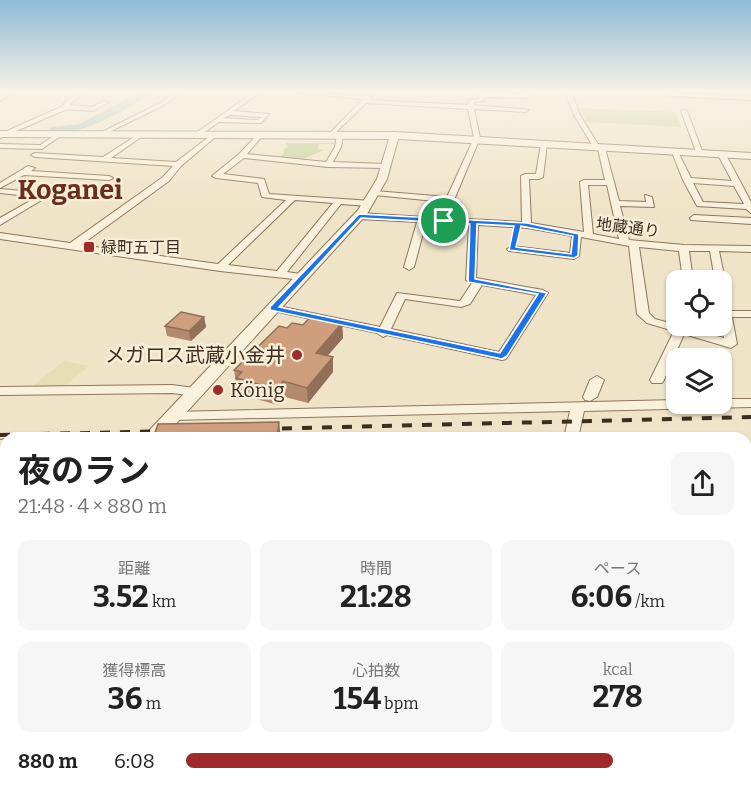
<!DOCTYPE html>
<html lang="ja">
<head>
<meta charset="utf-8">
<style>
  :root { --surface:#fff; --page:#f6f6f6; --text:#222; --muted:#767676; --accent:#9e2a2b }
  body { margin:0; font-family:Bitter,"Noto Sans JP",serif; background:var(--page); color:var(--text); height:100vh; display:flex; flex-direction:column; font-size:22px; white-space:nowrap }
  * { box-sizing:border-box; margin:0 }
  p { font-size:20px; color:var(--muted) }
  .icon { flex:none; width:33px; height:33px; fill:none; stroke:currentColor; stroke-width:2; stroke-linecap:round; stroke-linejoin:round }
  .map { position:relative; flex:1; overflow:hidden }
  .drawer { position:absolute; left:0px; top:432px; width:752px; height:364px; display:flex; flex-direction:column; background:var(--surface); border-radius:18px 18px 0 0; box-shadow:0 2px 4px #0004 }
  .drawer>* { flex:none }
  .buttons { position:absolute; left:666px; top:270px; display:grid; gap:12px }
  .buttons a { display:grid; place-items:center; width:66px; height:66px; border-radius:12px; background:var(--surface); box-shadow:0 2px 4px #0004; font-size:30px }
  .pin { position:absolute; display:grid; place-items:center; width:51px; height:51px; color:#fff; margin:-26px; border:3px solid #fff; border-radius:50%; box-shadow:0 2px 6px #0007 }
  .round { display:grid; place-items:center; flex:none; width:63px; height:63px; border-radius:12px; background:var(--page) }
  .head { display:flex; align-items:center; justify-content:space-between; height:102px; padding:0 18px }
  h1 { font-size:33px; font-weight:700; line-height:45px }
  .figures { display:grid; grid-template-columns:repeat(3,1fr); gap:9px; height:102px; padding:6px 18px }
  .figures div { display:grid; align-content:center; border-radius:12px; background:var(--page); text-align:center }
  .figures b { font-size:30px; font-weight:700 }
  .figures small { font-size:16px; font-weight:400 }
  .figures p { font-size:16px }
  ul { padding:0 18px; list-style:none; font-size:20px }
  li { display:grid; grid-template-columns:96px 72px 1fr; align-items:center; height:45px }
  li i { height:15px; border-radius:8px; background:var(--accent) }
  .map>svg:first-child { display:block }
  .farmland { fill:#e6deb5 }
  .green { fill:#c9cf9b }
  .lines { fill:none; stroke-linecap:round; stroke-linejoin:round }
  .river { fill:#a9c4bc; fill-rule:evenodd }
  .minor-casing { stroke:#8d765c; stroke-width:2 }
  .tertiary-casing { stroke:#8d765c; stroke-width:2 }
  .minor { fill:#faf1dc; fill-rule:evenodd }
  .tertiary { fill:#faf1dc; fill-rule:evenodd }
  .rail { stroke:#3d2e20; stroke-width:4; stroke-dasharray:10 10; stroke-linecap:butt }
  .wall { fill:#b2896c }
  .shaded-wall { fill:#916f58 }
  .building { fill:#cf9f7d; stroke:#916f58; stroke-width:1.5 }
  .route { fill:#1a73e8; stroke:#fff; stroke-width:1.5; fill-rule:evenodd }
  .poi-dot { fill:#9e2a2b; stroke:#f7eed8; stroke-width:2 }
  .labels { text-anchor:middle; stroke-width:5; stroke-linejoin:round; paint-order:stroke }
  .far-street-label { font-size:16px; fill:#3d2e20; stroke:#f7eed8 }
  .far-poi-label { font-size:16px; fill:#3d2e20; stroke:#f7eed8; text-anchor:start }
  .poi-label { font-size:20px; fill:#3d2e20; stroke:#f7eed8; text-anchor:end }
  .far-town-label { font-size:27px; font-weight:bold; fill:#6b2e1e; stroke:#f7eed8 }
</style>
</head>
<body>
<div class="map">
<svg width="751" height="796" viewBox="0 0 751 796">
  <rect width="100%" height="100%" fill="#f0e4c8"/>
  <g class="farmland">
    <path d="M64,361l25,5 -22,18 -7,3 -30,1z"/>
    <path d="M569,432l-3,6h-91l1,-4z"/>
  </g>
  <g class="green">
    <path d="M579,108l97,4 5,15 -94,-5z"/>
    <path d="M286,143h47l2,1h-16l-1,5 6,1 -21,9 -23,-2 4,-4v-4l4,-2z"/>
  </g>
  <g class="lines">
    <path class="river" d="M140,92h12c-16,14 -87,53 -105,38l5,-3 27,-3z"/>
    <g class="minor-casing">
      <g id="minor">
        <path d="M7,92h7l-14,9v-4z"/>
        <path d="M77,92h7l-15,13 23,2 12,-6 5,1 -16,9 -26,-2 -67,29v-4l63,-28 2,-4z"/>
        <path d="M174,92h7l-15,12 -61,30 -5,-1 62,-31z"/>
        <path d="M254,92h7l-27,19 35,3 -8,9 -42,-1 -19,13h-4v-2zM230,115l32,2 -5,3 -33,-2z"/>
        <path d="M290,92l76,4 3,-2 3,2 -3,4 99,5 1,-5 10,-1 -1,-7 44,2 -2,-2h6l3,4 -3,2 -42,-1v4l-10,1v3l55,5 -3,2 -52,-3 6,29 -26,62 -5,18 73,4 -1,-46 4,-2h11l5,-30 3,-2 3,2 -4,33 -4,2h-10l2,44 53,9 -4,-50 4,-2h21l-7,-31 -4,-1 -20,-33 -9,-23h6l9,23 19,31 6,2 14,53 27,1 -1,-7 7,2 2,10 -34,-1 9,34 55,5 67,1v6l-32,-1 6,29 -3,3v-3h-7l-5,-29h-21l4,29h-10l-4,-29 -40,-4 10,66 6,6 69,19 -2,-16v-35l4,1 5,23h20v6h-19l5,27 -6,4 -47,-14 -20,46 -2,3h-10l-2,-3 24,-49 -27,-8 -10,-9 -8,-68 -48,-9 -2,19 -5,3 -65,-8 -2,-2 5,-3 58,7 2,-17 -45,-8 -49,-3 -2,53 67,12 5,3 -42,66 -4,1 -115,-25 -4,2 -6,-4 -108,-23v-4l4,-1 107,22 17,-34 63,8 12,-18 -6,-3 3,-55 -43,-3 -12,45 -5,3 -5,-3 13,-45 -58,-3 -4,-3 4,-3 82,5 4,-16 -70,-7 -4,-2 4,-2 72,6 27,-59 -6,-29 -102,-6 -35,34 -2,-3 34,-35zM588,185h19l12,54 -26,-5zM482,285l54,10 -37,57 -108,-23 14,-30 56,8 9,-3z"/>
        <path d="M670,93l81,3v4l-83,-4z"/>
        <path d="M684,109l3,2 17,45 -7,-2 -16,-43z"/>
        <path d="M60,132l5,1 -23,16 -42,-1v-4l40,1z"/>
        <path d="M142,132l2,3 -33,23 65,4 38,-29 5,1 -38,32 -12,15 -88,64 137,19 68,-64 -24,-3 -4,-14 -42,-5 -4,-2 27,-22 20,-21 5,1 -17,20 79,8 9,-15 2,-12 3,-2 3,2 -2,12 -8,15 52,2 4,2 -4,2 -57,-1 -84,-9 -21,16 41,5 5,15 103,7 1,2 -4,3 -28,-2 -54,68 20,3 1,2 -5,3 -83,-9 -220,-32v-6l70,10 93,-66 10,-11 -138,-9 -4,-2 4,-2 68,4zM295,200l38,3 -56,68 -49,-6z"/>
        <path d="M671,150h6l14,28 41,3 -14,-26 7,-2 26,49v11l-5,-4 -49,-3 -14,-26zM693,183l41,3 10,18 -41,-2z"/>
        <path d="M28,166l7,2 -4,3 78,5 4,2 -4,2 -85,-5 -24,13v-5z"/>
        <path d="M0,189l46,4 4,2 -50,30v-7l37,-21 -37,-4z"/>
        <path d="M694,215l57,3v6l-60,-4 -1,-2z"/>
        <path d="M597,376l7,4 -7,17 -7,4 -5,-1 -2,-3 7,-17z"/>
        <path d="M172,385l23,3 7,4 -7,4 -23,-3 -172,2v-8z"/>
        <path d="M722,399h29v8l-167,4 -6,27h-14l6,-27 -398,9 -7,-4 7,-4 504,-12v4h46z"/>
        <path d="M6,439v10l-6,1v-10z"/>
        <path d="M746,500l5,1v12l-5,-1z"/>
        <path d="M0,670l6,2v20l-6,-2z"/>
        <path d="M751,754v42h-13v-6h8v-33z"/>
        <path d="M61,790h25l-3,6h-24z"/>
        <path d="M258,790h36l2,6h-35z"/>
        <path d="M495,790h24l-1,6h-24z"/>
      </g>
    </g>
    <g class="tertiary-casing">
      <g id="tertiary">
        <path d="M0,131l395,1 356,21v6l-353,-20 -11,40 -20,35 -204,224h-21l216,-228 19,-31 12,-40 -389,-2z"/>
        <path d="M6,584v26l-6,2v-26z"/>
      </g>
    </g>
    <use href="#minor" class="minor"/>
    <use href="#tertiary" class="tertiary"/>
    <g class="rail">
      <path d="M262,429l489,-12"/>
      <path d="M0,435l172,-4"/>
    </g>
  </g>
  <g class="wall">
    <path d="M204,317l2,10 -15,14 -24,-5 -2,-10z"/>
    <path d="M342,323l1,15 -16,18 6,16 -25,31 -23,-6 -7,8 -40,-11 -4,-24 53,-42 16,-3z"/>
  </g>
  <g class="shaded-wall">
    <path d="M204,317l2,10 -15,14 -2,-10z"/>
    <path d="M342,323l1,15 -26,30 -1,-15z"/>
    <path d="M333,357v15l-25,31 -1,-15z"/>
    <path d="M283,381l2,16 -7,8 -2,-16z"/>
    <path d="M279,422l2,16h-4z"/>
  </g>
  <g class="building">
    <path d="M181,312l23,5 -15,14 -24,-5z"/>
    <path d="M311,316l31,7 -26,30 17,4 -26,31 -24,-7 -7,8 -40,-11 6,-6 -8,-2 45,-44 8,2 5,-5 11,2z"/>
    <path d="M279,422l-2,16h-124l5,-14z"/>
  </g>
  <linearGradient id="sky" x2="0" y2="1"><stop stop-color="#8fbad6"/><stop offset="0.45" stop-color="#f8f3e6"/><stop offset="1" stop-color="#f8f3e6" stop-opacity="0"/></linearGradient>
  <rect width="751" height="204" fill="url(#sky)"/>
  <path class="route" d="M359,214l168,9 52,11 -1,22 -4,2 -65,-8 5,-24 -37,-2 -2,55 72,14 -40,63 -5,3 -232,-49v-3zM361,218l109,6 -2,58 70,12 -38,59 -221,-46zM521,226l52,10 -2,18 -55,-7z"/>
  <g class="poi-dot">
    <rect x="83" y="241" width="12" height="12" rx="3"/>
    <circle cx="297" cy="355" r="6"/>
    <circle cx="218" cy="390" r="6"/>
  </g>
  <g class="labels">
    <g class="far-street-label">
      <text transform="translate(628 227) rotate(7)" y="6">地蔵通り</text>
    </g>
    <g class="far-poi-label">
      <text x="101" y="253">緑町五丁目</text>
    </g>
    <g class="poi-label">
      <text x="285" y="362">メガロス武蔵小金井</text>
      <text x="230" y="397" text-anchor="start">König</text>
    </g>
    <g class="far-town-label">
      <text x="70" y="199">Koganei</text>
    </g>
  </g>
</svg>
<div class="buttons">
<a><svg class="icon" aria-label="locate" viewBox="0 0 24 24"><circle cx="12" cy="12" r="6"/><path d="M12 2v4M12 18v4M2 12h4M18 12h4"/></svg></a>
<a><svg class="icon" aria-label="layers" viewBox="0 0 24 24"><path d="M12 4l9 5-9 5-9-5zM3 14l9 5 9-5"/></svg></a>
</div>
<div class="pin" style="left:444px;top:221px;background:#1e9e55"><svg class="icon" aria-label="arrive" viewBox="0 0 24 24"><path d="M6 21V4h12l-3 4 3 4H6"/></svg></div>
<section class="drawer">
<div class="head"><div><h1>夜のラン</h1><p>21:48 · 4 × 880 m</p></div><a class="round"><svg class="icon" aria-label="share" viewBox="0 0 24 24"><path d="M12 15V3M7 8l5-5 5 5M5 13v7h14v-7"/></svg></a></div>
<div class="figures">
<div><p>距離</p><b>3.52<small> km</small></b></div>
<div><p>時間</p><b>21:28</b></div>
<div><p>ペース</p><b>6:06<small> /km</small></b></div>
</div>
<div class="figures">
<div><p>獲得標高</p><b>36<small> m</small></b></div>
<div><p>心拍数</p><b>154<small> bpm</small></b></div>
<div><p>kcal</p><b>278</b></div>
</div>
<ul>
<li><b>880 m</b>6:08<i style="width:78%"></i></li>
</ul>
</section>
</div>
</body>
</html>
